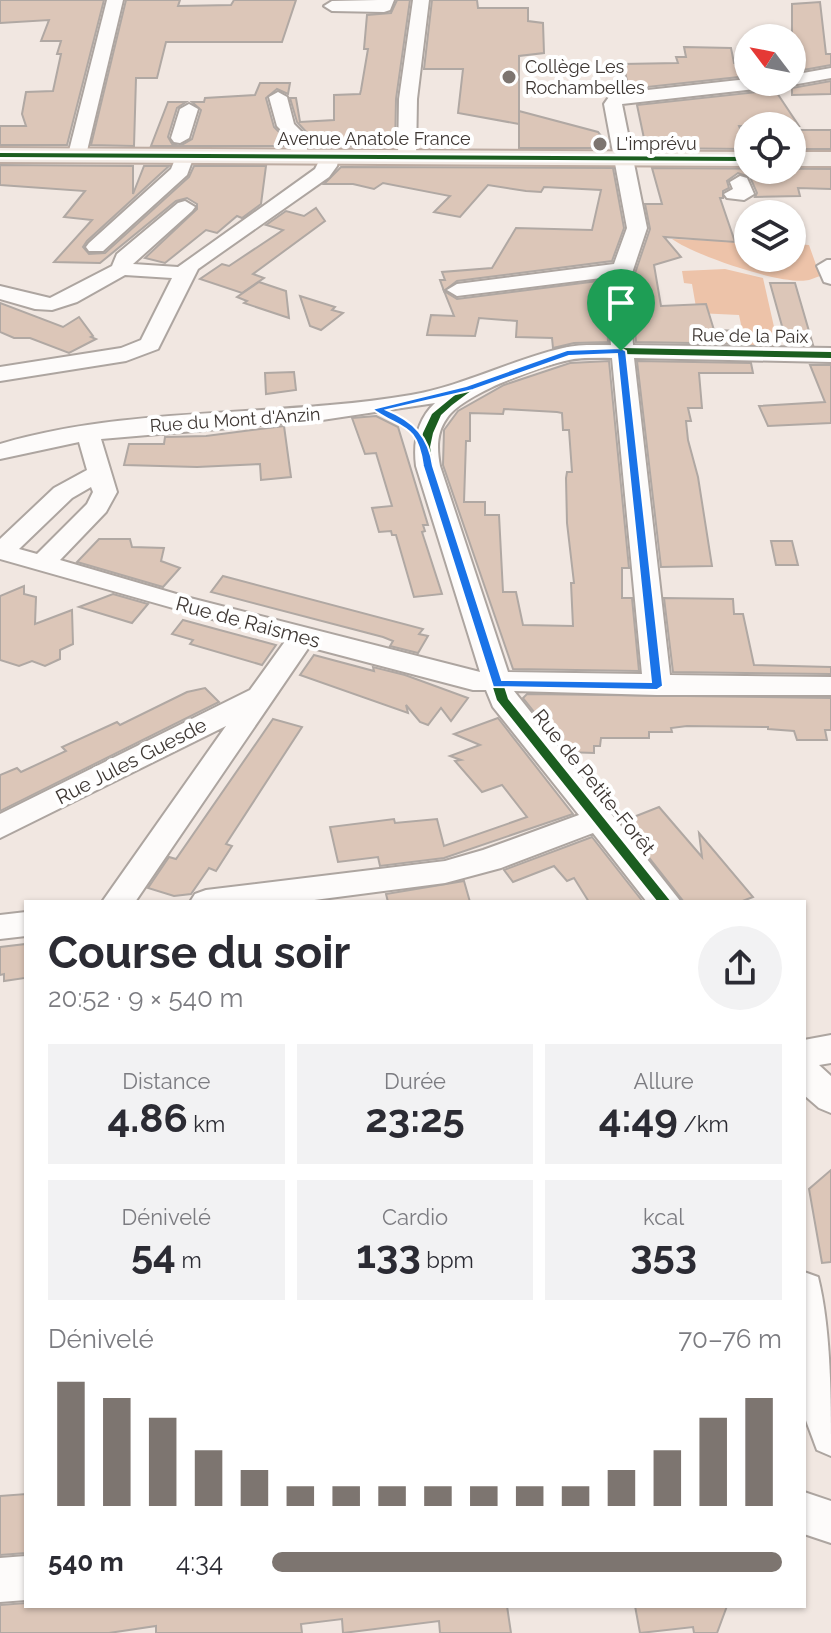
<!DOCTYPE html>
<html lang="fr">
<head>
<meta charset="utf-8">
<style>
  :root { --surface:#fff; --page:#f2f2f3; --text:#2b2b33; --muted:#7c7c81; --accent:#7d7570 }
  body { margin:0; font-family:Raleway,sans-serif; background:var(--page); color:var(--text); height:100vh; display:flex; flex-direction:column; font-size:30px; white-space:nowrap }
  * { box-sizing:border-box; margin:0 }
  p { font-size:26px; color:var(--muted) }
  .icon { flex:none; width:44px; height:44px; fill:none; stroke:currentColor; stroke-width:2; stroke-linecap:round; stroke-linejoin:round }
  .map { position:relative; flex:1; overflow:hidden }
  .side { position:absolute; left:24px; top:900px; width:782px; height:708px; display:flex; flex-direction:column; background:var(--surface); border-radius:0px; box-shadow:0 2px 6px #0004 }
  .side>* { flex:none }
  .needle { width:52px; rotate:302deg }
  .buttons { position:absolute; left:734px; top:24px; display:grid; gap:16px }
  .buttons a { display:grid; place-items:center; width:72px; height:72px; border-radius:50%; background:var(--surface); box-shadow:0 2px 6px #0004; font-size:40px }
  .pin { position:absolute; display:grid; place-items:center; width:68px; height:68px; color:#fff; margin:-82px -34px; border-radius:50% 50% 50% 0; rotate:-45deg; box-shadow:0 0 8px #0007 }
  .pin .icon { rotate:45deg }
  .round { display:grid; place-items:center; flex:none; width:84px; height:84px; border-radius:42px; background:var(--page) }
  .headline { display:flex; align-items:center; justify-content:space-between; height:136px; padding:0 24px }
  h1 { font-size:44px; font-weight:700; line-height:60px }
  .stats { display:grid; grid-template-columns:repeat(3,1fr); gap:12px; height:136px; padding:8px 24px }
  .stats div { display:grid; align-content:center; border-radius:0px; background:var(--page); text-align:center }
  .stats b { font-size:40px; font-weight:700 }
  .stats small { font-size:22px; font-weight:400 }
  .stats p { font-size:22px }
  .chart { height:224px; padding:16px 24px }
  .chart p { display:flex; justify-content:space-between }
  .chart svg { width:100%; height:144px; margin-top:8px; stroke:var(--accent); stroke-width:6 }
  ul { padding:0 24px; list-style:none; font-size:26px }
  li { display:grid; grid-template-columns:128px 96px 1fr; align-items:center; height:60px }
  li i { height:20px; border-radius:10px; background:var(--accent) }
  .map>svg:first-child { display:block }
  .green { fill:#edc3a9 }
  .building { fill:#dcc6b8; stroke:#b0a8a3; stroke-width:2; fill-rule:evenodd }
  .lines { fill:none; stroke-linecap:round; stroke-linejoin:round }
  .minor-casing { stroke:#ada5a0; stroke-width:4 }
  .major-casing { stroke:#bdaca2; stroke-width:4 }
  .minor { fill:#fdfbfa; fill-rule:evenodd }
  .major { fill:#f1e9e3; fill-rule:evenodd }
  .cycleway-casing { stroke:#fff; stroke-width:5 }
  .cycleway { fill:#1b5e20; fill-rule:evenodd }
  .route { fill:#1a73e8; stroke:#fff; stroke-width:2; fill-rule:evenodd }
  .poi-dot { fill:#7d7570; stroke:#fff; stroke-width:3 }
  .labels { text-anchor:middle; stroke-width:8; stroke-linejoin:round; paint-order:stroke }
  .far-poi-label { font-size:18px; fill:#3e3733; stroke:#fff; text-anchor:start }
  .far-street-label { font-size:18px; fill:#3e3733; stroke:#fff }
  .street-label { font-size:20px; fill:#3e3733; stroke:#fff }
</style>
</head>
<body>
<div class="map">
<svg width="831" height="1633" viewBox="0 0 831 1633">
  <rect width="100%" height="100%" fill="#f1e7e1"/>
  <g class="green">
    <path d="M672,239l76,3v16h44v-14l17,1 11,31c-4,1 -7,3 -11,4 -26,6 -115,-25 -137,-41z"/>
    <path d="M725,269l38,9 16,71 -33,-1 -7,-33 -42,-2 -5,-29 -8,-1 -2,-12z"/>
  </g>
  <g class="building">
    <path d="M0,0h104l-37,145h-67v-19h26l-4,-12 4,-22 27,-1 8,-37h-4l4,-13h-20l8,-21 -49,3z"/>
    <path d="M126,0h54l-2,6 53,-1 3,-5h62l-14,42h-116l-9,36h-21l-2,68 -43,-1z"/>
    <path d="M397,0h13l-14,99 -1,48 -85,-1v-10l-13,-14 -7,-24h6l4,24 34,-2v-25l26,-1 1,-4 7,-41h-4l3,-34 24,-2z"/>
    <path d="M432,0h45l1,8h50v13l15,2 1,30 -25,3v68l-61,-11 5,-44h-39z"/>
    <path d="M820,2l6,52h5v11l-39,7v-68z"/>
    <path d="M684,47l47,1 3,15h14v13l-119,13 -6,-25 55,-1 -2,-6h10z"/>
    <path d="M831,81v13l-39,1v-7z"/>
    <path d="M260,83h30l-2,11 -11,-5 -11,9 8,29 13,13 1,6h-108l12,-7 9,-29 -9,-8h12l1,-4 50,-3z"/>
    <path d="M775,90l24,36h-60l9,23 -102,-1 -9,-43z"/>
    <path d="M168,102h18l-9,6 -9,29 4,7 8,2h-29z"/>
    <path d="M519,111l79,21 7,9 1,7h-87z"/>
    <rect x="792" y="130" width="39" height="19"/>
    <path d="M0,165l133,1v28l11,-28h25l-82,75 -4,6 6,7 16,-1 84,-76 5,-11h72l-5,38 -19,14 -5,-2 -20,17 -11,-3 -41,33 -20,-5 52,-49v-5l-10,-6 -11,3 -76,62 -46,-1 38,-42 -28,-3 21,-26 -85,-6z"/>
    <path d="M341,167l272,1 11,60 -12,33 -155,20 -13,10 -4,-11h5l-3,-8 50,-4 24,-40 76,2 9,-40 -57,-3 -3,5 -15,-1 -38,-6 -28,32 -26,-5 16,-16 -67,-13 -9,6 -21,-5h-29z"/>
    <path d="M652,168l179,1v20l-33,-1 2,8 -45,1 2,-4 -7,-16 -12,-4 -11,8 2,7 -6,3v7h-3l15,44 -71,-5 17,20 -27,8 7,41 45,-2 8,26 29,1 3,13 -110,-2 -5,-57 19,-56 -5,-25h17z"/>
    <path d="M316,208l9,13 -72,53 11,4 -22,15 -42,-14 22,-15 7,2 54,-36 -17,-5 20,-14 18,5z"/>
    <path d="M606,280l2,62 -34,1 -21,5 -1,-10 -36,-1 1,-16 -38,-3 -4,18 -48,-1 4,-20 23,1 -10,-25 13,8z"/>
    <path d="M259,282l27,9 3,27 -45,-15 3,-2 -10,-4z"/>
    <path d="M770,283h25l18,62 -26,-1z"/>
    <path d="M300,296l35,11 -3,3 11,3 -22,17 -11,-4z"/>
    <path d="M0,303l63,24 16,-10 14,19 -2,1 5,2 -27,14 -39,-15h-16l-14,-6z"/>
    <path d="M609,361l20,207h-7v30h10l7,73 -126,-2 -70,-204 1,-35 14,-19 46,-26 66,-22zM504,409l53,3 5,1 1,17h6l3,42h-5l-1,6 1,45 7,60h-3l2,43 -50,-1 -7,-33h-13l-4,-77h-14v-13h-21l2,-61h4v-28l33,1z"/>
    <path d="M637,361l114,2 2,10h-54l3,35h-14l3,13h-5l2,19 10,37 14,89 -51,1z"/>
    <path d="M810,365h21v58l-63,3 -9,-20 66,-4z"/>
    <path d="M294,372l2,18 -30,4 -1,-21z"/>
    <path d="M376,416l22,11 30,98h-5l2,6 -3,1 20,62 -28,3 -18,-62h-4l-1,-4 -12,1 -7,-24 20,-2 -16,-53 -11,1 -13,-36z"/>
    <path d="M284,426l7,51 -30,3 -1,-16 -63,3 -73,-2 5,-21h35l1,-7 41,-1z"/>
    <path d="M99,539h31l2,8 32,1 -3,13 19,7 -17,19 -86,-25z"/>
    <path d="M771,541h21l6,24h-22z"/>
    <path d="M223,576l200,53 -4,5 9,2 -10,17 -28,-7 3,-5 -10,-4 -172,-45z"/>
    <path d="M24,586v8l12,3 -1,27 37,-14 1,34 -13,6v9l-15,7 -13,-5 -13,5 -19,-6v-64z"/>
    <path d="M113,594l35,10 -16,19 -53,-16z"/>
    <path d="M664,598l69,1 1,15h9l11,51 77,2v7l-158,-2z"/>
    <path d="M183,620l33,9 60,16 -14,20 -72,-21 3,-4 -21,-6z"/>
    <path d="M314,655l60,16 -1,-4 32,8 63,23 -17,23 -10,-13 -13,17 -8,-3 -14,-17 2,8 -108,-38z"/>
    <path d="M205,688l14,14 -219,109v-36l17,-7 4,4 45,-21 -4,-4 55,-25 3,3 67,-33z"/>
    <path d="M527,694l304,4v32h-6l2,10h-30l-3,-9 -26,-2v-2l-81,-1 -16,2 1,4h-23v6h-48l-1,8h-6v7l-28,-1 -43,-54z"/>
    <path d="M498,718l75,96 -129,44 -64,8 -2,-9 -40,5 -8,-35 64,-8 1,4 42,-4 7,27 83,-29 -25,-32 -20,7 -27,-31 6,-1 -11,-4 30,-11 -26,-11z"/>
    <path d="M273,719l29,8 -76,117 6,2 -16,25 -7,-3 -18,26 -17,2 -26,-8 21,-31 7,2z"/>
    <path d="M659,807l43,50 -3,-24 54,64 -13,5h-56l-63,-80z"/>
    <path d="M592,837l51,65h-54l-15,-24 -7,3 -13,-15 -41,16 -9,-12z"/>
    <path d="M464,881l6,21h-82l-2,-8z"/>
    <path d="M26,944l-1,34 -21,3v-7l-4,1v-28z"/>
    <path d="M831,1170v92l-9,1 -13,-74z"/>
    <path d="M26,1494v59l-26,2v-59z"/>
    <path d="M26,1603v3h481l4,27h-71l-1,-12 -96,12 -1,-14 -41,5 1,9h-146v-7l-47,7h-109v-28z"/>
    <path d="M635,1606h92l-10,27h-23l-1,-6 -53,6z"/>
  </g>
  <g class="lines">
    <g class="minor-casing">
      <g id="minor">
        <path d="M107,0h16l-37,155 -9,6 -9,-6z"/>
        <path d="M378,0h16l-4,10 -6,2 -52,-1 -8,-5 8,-5z"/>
        <path d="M413,0h16l-12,99 -1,58 -9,6 -9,-6 1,-58z"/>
        <path d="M831,68v10l-39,7 -7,-3h7v-7z"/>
        <path d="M748,79v3h35l-9,5 -152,17 25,124 -19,57 5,60 198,3v14l-197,-4 36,317 161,2v18h-174l-143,-4 167,211h-34l-54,-69 -92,35 -56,15 -146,19h-109l5,-8 11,-4 239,-29 38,-11 96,-35 -86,-108 -7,-17h-13l-164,-43 -174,255h-33l124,-176 -226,112v-24l250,-124 36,-50 -286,-81v-20l54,-51 33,-18 -8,-28 -79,17v-15c133,-39 276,-26 411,-49 53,-9 100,-35 152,-47 15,-4 32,-3 48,-3l-4,-50 2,-18 -152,19 -10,-6 10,-6 157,-20 13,-36 -23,-124 7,-10zM612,358l30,316 -134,-2 -68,-206c-3,-17 -4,-33 7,-48 16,-24 93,-52 122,-58 13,-3 29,-2 43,-2zM435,403c-18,17 -22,39 -19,63l64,206 -290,-74 -130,-38 46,-48 11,-20 -16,-53 221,-19zM91,487l2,5 -6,12 -50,50 -18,-5 53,-51z"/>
        <path d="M278,92l9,5 7,27 14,14 -2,22h-14l-2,-21 -13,-13 -8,-29z"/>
        <path d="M189,104l9,5 -9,29 -9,5 -6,-1 -3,-4 9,-29z"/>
        <path d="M185,150l9,6 -7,19 -84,76h-14l-3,-4 3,-4 82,-74 7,-17z"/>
        <path d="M330,151l9,6 -2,9 -8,11 -131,92 -40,80 -32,12 -126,20v-14l121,-19 20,-8 31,-62 -47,-3 -48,27 -25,8 -17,-1 -35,-10v-13l50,12 62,-32 5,-12 61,-51 7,-2 10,6 -3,4 -59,53 45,3 137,-98 8,-16z"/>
        <path d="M740,176l7,2 7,16 -10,6 -17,-2 -3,-4 9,-5 -3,-7z"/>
        <path d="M827,260h4v24l-7,-2 -7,-16z"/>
        <path d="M26,912v24l-26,3v-24z"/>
        <path d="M831,1035v28l-12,2 12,11v37l-12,-5 -15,-13v-55z"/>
        <path d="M804,1272l14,5c13,52 13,122 13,179l-14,-6 -13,-35z"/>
        <path d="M804,1492l27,9v42l-27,-9z"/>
        <path d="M26,1556v44l-26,2v-44z"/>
      </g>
    </g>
    <g class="major-casing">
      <g id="major">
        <path d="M0,148l748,4v14l-748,-4z"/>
        <rect x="792" y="152" width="39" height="14"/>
      </g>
    </g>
    <use href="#minor" class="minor"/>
    <use href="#major" class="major"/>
    <g class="cycleway-casing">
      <g id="cycleway">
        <path d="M0,153l748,4v4l-748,-4z"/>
        <path d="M621,348l210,4v6l-210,-4 -53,2 -96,34 -20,15 -11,10 -8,18 -3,14 3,19 75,233 163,203h-13l-161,-202 -74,-234 -3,-19 3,-14 9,-19 34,-28 101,-36z"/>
      </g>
    </g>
    <use href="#cycleway" class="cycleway"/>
  </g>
  <path class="route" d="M621,348l5,3 37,335 -6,4 -164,-3 -70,-221c-6,-44 -22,-36 -51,-57l94,-23 101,-36zM617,354l34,328 -149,-2 -69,-214c-4,-29 -19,-45 -46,-56l86,-20 96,-34z"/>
  <g class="poi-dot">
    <circle cx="509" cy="77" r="8"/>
    <circle cx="600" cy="144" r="8"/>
  </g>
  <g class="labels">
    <g class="far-poi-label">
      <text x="525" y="73">Collège Les<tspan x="525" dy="21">Rochambelles</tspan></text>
      <text x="616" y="150">L'imprévu</text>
    </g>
    <g class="far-street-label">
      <text x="374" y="145">Avenue Anatole France</text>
      <text transform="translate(750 336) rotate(1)" y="6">Rue de la Paix</text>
      <text transform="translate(235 420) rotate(-4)" y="6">Rue du Mont d'Anzin</text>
    </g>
    <g class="street-label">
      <text transform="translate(248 622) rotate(15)" y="7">Rue de Raismes</text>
      <text transform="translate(131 761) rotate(-27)" y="7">Rue Jules Guesde</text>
      <text transform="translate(594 782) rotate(51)" y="7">Rue de Petite-Forêt</text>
    </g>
  </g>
</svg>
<div class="buttons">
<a><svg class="needle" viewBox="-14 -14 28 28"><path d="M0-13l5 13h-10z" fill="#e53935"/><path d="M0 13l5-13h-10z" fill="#7c7c81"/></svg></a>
<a><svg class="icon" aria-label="locate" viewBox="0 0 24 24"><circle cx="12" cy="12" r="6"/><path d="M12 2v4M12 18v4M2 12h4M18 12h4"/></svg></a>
<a><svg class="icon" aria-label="layers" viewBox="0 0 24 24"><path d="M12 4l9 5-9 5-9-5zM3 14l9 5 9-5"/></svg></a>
</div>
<div class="pin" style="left:621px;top:351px;background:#1e9e55"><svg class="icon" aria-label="arrive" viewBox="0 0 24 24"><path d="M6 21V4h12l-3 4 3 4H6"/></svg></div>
<section class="side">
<div class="headline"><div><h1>Course du soir</h1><p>20:52 · 9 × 540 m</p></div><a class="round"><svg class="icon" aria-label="share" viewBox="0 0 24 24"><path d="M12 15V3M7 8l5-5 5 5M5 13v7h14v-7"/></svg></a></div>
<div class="stats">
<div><p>Distance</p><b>4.86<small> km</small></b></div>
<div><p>Durée</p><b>23:25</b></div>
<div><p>Allure</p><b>4:49<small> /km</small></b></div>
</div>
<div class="stats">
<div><p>Dénivelé</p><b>54<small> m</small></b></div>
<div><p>Cardio</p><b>133<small> bpm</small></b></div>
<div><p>kcal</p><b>353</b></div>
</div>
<div class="chart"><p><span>Dénivelé</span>70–76 m</p>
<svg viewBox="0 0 160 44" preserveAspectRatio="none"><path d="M5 44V6M15 44V11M25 44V17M35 44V27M45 44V33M55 44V38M65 44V38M75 44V38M85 44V38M95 44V38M105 44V38M115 44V38M125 44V33M135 44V27M145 44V17M155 44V11"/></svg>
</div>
<ul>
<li><b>540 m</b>4:34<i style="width:100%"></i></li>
</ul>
</section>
</div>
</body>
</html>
